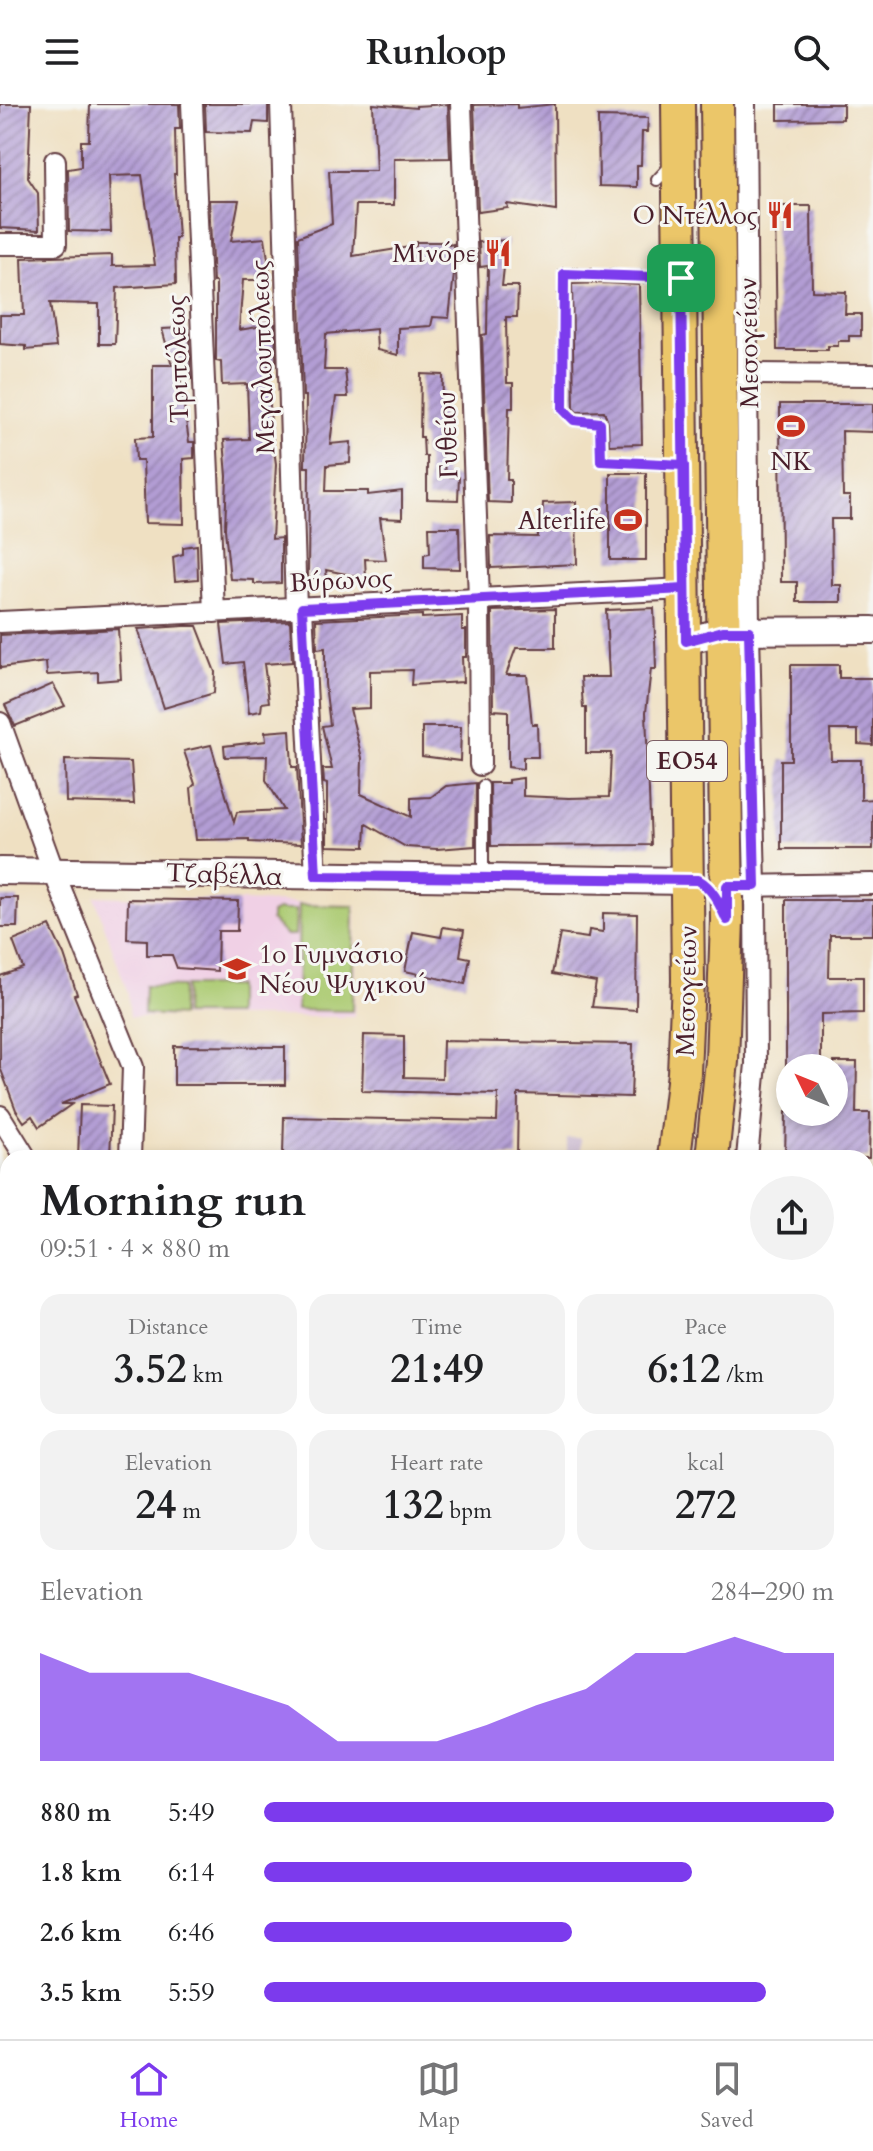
<!DOCTYPE html>
<html lang="en">
<head>
<meta charset="utf-8">
<style>
  :root { --surface:#fff; --page:#f2f2f2; --text:#202124; --muted:#757577; --line:#e0e0e0; --accent:#7c3aed }
  body { margin:0; font-family:Cardo,serif; background:var(--page); color:var(--text); height:100vh; display:flex; flex-direction:column; font-size:30px; white-space:nowrap }
  * { box-sizing:border-box; margin:0 }
  p { font-size:26px; color:var(--muted) }
  .icon { flex:none; width:44px; height:44px; fill:none; stroke:currentColor; stroke-width:2; stroke-linecap:round; stroke-linejoin:round }
  .map { position:relative; flex:1; overflow:hidden }
  .panel { position:absolute; left:0px; top:1046px; width:874px; height:890px; display:flex; flex-direction:column; background:var(--surface); border-radius:24px 24px 0 0; box-shadow:0 4px 12px #0003 }
  .panel>* { flex:none }
  .needle { width:52px; rotate:313deg }
  .buttons { position:absolute; left:776px; top:950px; display:grid; gap:16px }
  .buttons a { display:grid; place-items:center; width:72px; height:72px; border-radius:50%; background:var(--surface); box-shadow:0 4px 12px #0003; font-size:40px }
  .pin { position:absolute; display:grid; place-items:center; width:68px; height:68px; color:#fff; margin:-34px; border-radius:16px; box-shadow:0 4px 12px #0006 }
  .round { display:grid; place-items:center; flex:none; width:84px; height:84px; border-radius:42px; background:var(--page) }
  .overview { display:flex; align-items:center; justify-content:space-between; height:136px; padding:0 40px }
  h1 { font-size:44px; font-weight:700; line-height:60px }
  .figures { display:grid; grid-template-columns:repeat(3,1fr); gap:12px; height:136px; padding:8px 40px }
  .figures div { display:grid; align-content:center; border-radius:20px; background:var(--page); text-align:center }
  .figures b { font-size:40px; font-weight:700 }
  .figures small { font-size:22px; font-weight:400 }
  .figures p { font-size:22px }
  .chart { height:224px; padding:16px 40px }
  .chart p { display:flex; justify-content:space-between }
  .chart svg { width:100%; height:144px; margin-top:8px; fill:var(--accent); opacity:.7 }
  ul { padding:0 40px; list-style:none; font-size:26px }
  li { display:grid; grid-template-columns:128px 96px 1fr; align-items:center; height:60px }
  li i { height:20px; border-radius:10px; background:var(--accent) }
  header { display:flex; justify-content:space-between; align-items:center; height:104px; padding:0 40px; background:var(--surface); font-size:36px; font-weight:700 }
  .dock { display:flex; justify-content:space-around; align-items:center; height:112px; border-top:2px solid var(--line); background:var(--surface); font-size:22px; color:var(--muted) }
  .dock a { display:grid; justify-items:center; gap:4px }
  .dock .selected { color:var(--accent) }
  .map>svg:first-child { display:block }
  .built { fill:#f0d0e5 }
  .railway { fill:#cebed2 }
  .garden { fill:#abca71; stroke:#7a744e; stroke-width:2 }
  .water { fill:#47adc6; stroke:#486678; stroke-width:2 }
  .building { fill:url(#building-hatch) }
  .lines { fill:none; stroke-linecap:round; stroke-linejoin:round }
  .service-casing { stroke:#633c42; stroke-width:14 }
  .minor-casing { stroke:#633c42; stroke-width:24 }
  .tertiary-casing { stroke:#633c42; stroke-width:30 }
  .primary-casing { stroke:#633c42; stroke-width:36 }
  .service { stroke:#fff; stroke-width:10 }
  .minor { stroke:#fff; stroke-width:20 }
  .tertiary { stroke:#fff; stroke-width:26 }
  .primary { stroke:#ebc669; stroke-width:32 }
  .route-casing { stroke:#fff; stroke-width:16 }
  .route { stroke:#7c3aed; stroke-width:10 }
  .labels { text-anchor:middle; stroke-width:6; stroke-linejoin:round; paint-order:stroke }
  .shield { fill:#f6f6f2; stroke:#7e6067; stroke-width:2 }
  .shield-label { font-size:24px; font-weight:bold; fill:#4a1f2b }
  .poi-label { font-size:26px; fill:#4a1f2b; stroke:#f6f6f2; text-anchor:end }
  .street-label { font-size:26px; fill:#4a1f2b; stroke:#f6f6f2 }
</style>
</head>
<body>
<header><svg class="icon" aria-label="menu" viewBox="0 0 24 24"><path d="M4 6h16M4 12h16M4 18h16"/></svg>Runloop<svg class="icon" aria-label="search" viewBox="0 0 24 24"><circle cx="10" cy="10" r="6"/><path d="M15 15l6 6"/></svg></header>
<div class="map">
<svg width="873" height="1935" viewBox="0 0 873 1935">
  <defs>
    <pattern id="building-hatch" width="6" height="6" patternUnits="userSpaceOnUse" patternTransform="scale(2)"><rect width="6" height="6" fill="#b29dd4"/><path d="M-1 1l2-2M0 6l6-6M5 7l2-2" fill="none" stroke="#937fac"/></pattern>
  </defs>
  <rect width="100%" height="100%" fill="#f6f6f2"/>
  <filter id="ink" filterUnits="userSpaceOnUse"><feTurbulence type="fractalNoise" baseFrequency=".0125" numOctaves="2"/><feDisplacementMap in="SourceGraphic" scale="16" xChannelSelector="R" yChannelSelector="G"/><feConvolveMatrix kernelMatrix="1 2 1 2 8 2 1 2 1" color-interpolation-filters="sRGB"/></filter>
  <filter id="wash" filterUnits="userSpaceOnUse"><feTurbulence type="fractalNoise" baseFrequency=".006" numOctaves="4" result="noise"/><feDisplacementMap in="SourceGraphic" scale="32" xChannelSelector="R" yChannelSelector="G"/><feGaussianBlur stdDeviation="1.8" result="paint"/><feColorMatrix in="noise" values="0 0 0 0 0 0 0 0 0 0 0 0 0 0 0 0 0 1.4 0 .05"/><feComposite in="paint" operator="in"/></filter>
  <g filter="url(#wash)">
    <rect width="100%" height="100%" fill="#efe0c2"/>
    <path class="built" d="M94,792l262,9 -2,112h-224l-2,-23z"/>
    <rect class="railway" x="567" y="1034" width="14" height="20"/>
    <g class="garden">
      <path d="M299,801l55,1 -2,105 -55,-1z"/>
      <path d="M277,806h19l-1,25h-10l-14,-15v-7z"/>
      <path d="M145,882l37,1 -1,29 -37,-2z"/>
      <path d="M185,882h51v29h-52z"/>
      <path d="M8,1200v193l-8,1v-193z"/>
    </g>
    <path class="water" d="M7,1296l1,74 -8,2v-74z"/>
    <g id="blocks">
      <g class="building">
        <path d="M0,0h31l-3,74 10,15 1,37 -39,-2z"/>
        <path d="M90,0h89l1,25h-5l1,45h-2l4,64h-3l1,46 -59,4 -2,56h-16v-40l-49,-1 6,44 -30,3v-4l-26,-2v-29h24l-2,-57 90,-3v11l43,-1 -13,-90 -33,1 2,56 -42,-1 -1,-62 13,-2v-26h8z"/>
        <path d="M205,0h63v19l-14,-1 -2,11 -46,-1z"/>
        <path d="M373,0l43,4v-2l32,-2 2,54 -56,1v46h-38l-3,51 63,-10v-4h33v3l4,-1 1,30 -5,44 -16,-1 -2,9 -33,2v27l-21,-5 -1,-21 -50,5 -2,36h21l3,27h-12l-6,47 21,-2 -1,21 -23,2 -1,26h42v4l34,-4v28l-22,-1 6,42 -21,-1 1,19 -40,-8 1,10 -19,-2 1,-111h-4l1,-71h-3l-5,-159 34,-13 -3,-53h47z"/>
        <path d="M517,0v4l38,-4 1,107 -49,-7 1,4 -30,4 -4,-107z"/>
        <path d="M778,0h65v15l-65,1z"/>
        <path d="M598,13l50,1 -1,14h-5l-1,33h-4v22l-38,-1z"/>
        <path d="M209,96h30l-8,41 34,-3 6,42h-28l-4,50 36,-6 1,37h-8l3,66 5,37 -4,75 9,-1v45l-27,1v-4l-24,-1 -5,-50 2,-53 -3,-36 25,-1 -2,-55 -25,1 -1,-23 -5,-1v-79h-3z"/>
        <path d="M775,102h36l1,85 34,1 -1,22h16v22h-12v5h-11v5h-10v4h-51z"/>
        <path d="M507,136l-5,46h16l-1,31h-11l1,66h6v25h-4l-2,72h4v23l-23,-1 -6,-167 5,-1 1,-68 -8,1 -1,-25z"/>
        <path d="M604,179l35,2 3,159 -33,1 -1,-22 -4,-12 -27,1 -3,-3 -2,-125z"/>
        <path d="M182,224l1,8h6l2,43 -11,-1 9,64h5v16l-11,1 1,65 -39,-1 -2,-63h-7l-1,-22 18,-1v-72h19l-10,-36z"/>
        <path d="M421,270l22,1 -1,52 3,49 14,1 -1,23 -31,-1v-43h-3l-1,-19h-3z"/>
        <path d="M780,300h93v28l-31,-1 1,65h7v23h-19l1,66h9v17h-44v-20h-16z"/>
        <rect x="610" y="369" width="36" height="87"/>
        <path d="M576,398l1,62 -86,4 -1,-32 48,1v-12l4,-1 1,-21z"/>
        <path d="M429,423h30l1,42 -36,-1v-14l6,-1z"/>
        <path d="M197,441l1,34 -23,2 -2,-24 10,-3v-7z"/>
        <path d="M654,504l2,61h-5l-5,43 5,133 -160,1 -1,-63h18v-3l15,-2v18l46,2 40,-1 2,-44h-25v-45h-3l-2,-31h28l-3,-67z"/>
        <path d="M555,505v39h-39l-10,27h21l5,49h5l1,33h-15v12l-15,-2v-56l-15,-1 -1,-99z"/>
        <path d="M422,511v3l40,-2v14h4v27h-4l1,25 -52,3 1,-15 -42,1v37l-20,1 12,49 -1,36 50,23v-19l20,-1 15,-11 30,-3 -1,63 -38,3 -31,-2 -40,-23 -1,23 -38,-1v-62l-3,-1 -1,-14h9l-10,-43 8,-1 -5,-41v-36l-8,1 -1,-29z"/>
        <path d="M290,517l2,41 -28,2 5,38 -7,1 -1,8 -12,2 -6,-51 -17,2 -5,-40z"/>
        <path d="M184,522h13l18,46 -1,21 -50,15 -26,-79z"/>
        <path d="M118,525l3,50 -23,2v-9l-51,3 -1,-13 -46,6v-33z"/>
        <path d="M791,561h48v13h34v67l-15,-1v-14h-28l1,30h30v40l12,-1v50h-92v-89h10z"/>
        <path d="M53,580l12,22 -50,20 -10,-21z"/>
        <path d="M422,623h39l-1,34 -38,-5z"/>
        <path d="M290,626l2,37h5l4,77 -52,-2v-3l-53,1 -5,-52 4,-4 -11,-33 27,-6 23,77 3,-10 47,-2 -18,-30 1,-24 -42,1 -1,-11 42,-5 -1,-9z"/>
        <path d="M65,656l66,2 3,42 -68,-2z"/>
        <path d="M0,794h18l-1,29h-17z"/>
        <path d="M128,795l110,2 -1,30h-19l-1,40 -40,-3 -5,-13h-25v-15l-20,-1z"/>
        <path d="M786,796h87v35h-43l-1,42h34v36l-42,1v54h-35z"/>
        <path d="M603,809l34,1 -1,96 -44,-3 4,-25 -44,-8 8,-40 28,4 1,-8 14,2z"/>
        <path d="M50,822l14,29 13,39 -3,1 36,89 -49,20h11l-33,23 -7,-11 -8,6 -8,-12 -16,-43v-91l23,-8 -10,-27z"/>
        <path d="M443,823l21,3 -4,26 10,2 -5,26 -60,-13 8,-39 28,5z"/>
        <path d="M364,931l40,1v41l38,1 1,-37 190,3 -2,53 -113,-3 -1,63 -234,-3 1,-37 213,4 1,-27 -136,-3z"/>
        <path d="M174,942l111,1v38h-111z"/>
        <path d="M834,958h23l-1,51h14l-1,45h-84l1,-46h48z"/>
        <path d="M80,1001l32,1 -2,52h-32z"/>
      </g>
    </g>
  </g>
  <g filter="url(#ink)">
    <use href="#blocks" fill-opacity="0" stroke="#633c42" stroke-width="2"/>
    <g class="lines">
      <g class="service-casing">
        <g id="service">
          <path d="M657,76l15,-16"/>
          <path d="M675,174l-111,-4 -1,135 11,11 26,3 1,38 78,4"/>
          <path d="M483,682v90"/>
        </g>
      </g>
      <g class="minor-casing">
        <g id="minor">
          <path d="M192,0l22,508"/>
          <path d="M281,0l15,504"/>
          <path d="M461,0l18,495 1,166"/>
          <path d="M745,0l4,527 6,255 1,178 -9,94"/>
          <path d="M0,140h56l-1,-83"/>
          <path d="M748,270l125,1"/>
          <path d="M302,504l14,268"/>
          <path d="M0,518l685,-33"/>
          <path d="M0,619l53,147 80,197 -3,91"/>
          <path d="M743,782l130,-2"/>
          <path d="M0,1012l26,42"/>
          <path d="M0,1091h8"/>
          <path d="M866,1100h7"/>
          <path d="M866,1393h7"/>
          <path d="M0,1410l8,-1"/>
          <path d="M866,1719l7,-1"/>
          <path d="M0,1847l8,-2"/>
          <path d="M616,1928l1,7"/>
          <path d="M803,1928l1,7"/>
          <path d="M0,1934v1"/>
          <path d="M135,1935v-7"/>
          <path d="M217,1935l1,-7"/>
          <path d="M458,1935l2,-7"/>
        </g>
      </g>
      <g class="tertiary-casing">
        <g id="tertiary">
          <path d="M686,537l37,-10 150,-1"/>
          <path d="M0,767l688,10"/>
        </g>
      </g>
      <g class="primary-casing">
        <g id="primary">
          <path d="M674,1054l10,-85 4,-92 -10,-877"/>
          <path d="M712,1054l10,-97 5,-141 -10,-816"/>
          <path d="M383,1935l2,-7"/>
          <path d="M420,1935l3,-7"/>
        </g>
      </g>
      <use href="#service" class="service"/>
      <use href="#minor" class="minor"/>
      <use href="#tertiary" class="tertiary"/>
      <use href="#primary" class="primary"/>
    </g>
  </g>
  <g class="lines" filter="url(#ink)">
    <g class="route-casing">
      <path id="route" d="M681,174c2,104 3,208 4,311l-383,19 14,268 382,4c15,8 22,25 29,40v-34h28l-6,-255h-26l-37,10 -2,-176 -83,-4 -1,-38 -26,-3 -11,-11 1,-135 117,4"/>
    </g>
    <use href="#route" class="route"/>
  </g>
  <defs>
    <g id="restaurant-bare" transform="scale(2.16)"><path d="M-5-6h1v4h1v-4h1v4h1v-4h1v5L-1.5 .5V6h-2V.5L-5-1ZM5-6V6H3V1.5H1.5Q1.5-4 5-6Z" fill="#c8321e" stroke="#f6f6f2" stroke-width="2.5" paint-order="stroke"/></g>
    <g id="stadium-bare" transform="scale(2.16)"><path d="M0-5a6.5 5 0 1 0 0 10a6.5 5 0 1 0 0-10ZM-3.5-1.8h7v3.6h-7Z" fill="#c8321e" stroke="#f6f6f2" stroke-width="2.5" paint-order="stroke"/></g>
    <g id="school-bare" transform="scale(2.16)"><path d="M0-5L7-2L0 1L-7-2ZM-4 1L0 2.5L4 1V4Q0 6-4 4Z" fill="#c8321e" stroke="#f6f6f2" stroke-width="2.5" paint-order="stroke"/></g>
  </defs>
  <g fill-rule="evenodd">
    <use href="#restaurant-bare" x="780" y="111"/>
    <use href="#restaurant-bare" x="498" y="149"/>
    <use href="#stadium-bare" x="791" y="322"/>
    <use href="#stadium-bare" x="628" y="416"/>
    <use href="#school-bare" x="237" y="865"/>
  </g>
  <g class="labels">
    <rect class="shield" x="647" y="637" width="80" height="40" rx="6"/>
    <g class="shield-label">
      <text x="687" y="665">ΕΟ54</text>
    </g>
    <g class="poi-label">
      <text x="758" y="120">Ο Ντέλλος</text>
      <text x="476" y="158">Μινόρε</text>
      <text x="791" y="366" text-anchor="middle">NK</text>
      <text x="606" y="425">Alterlife</text>
      <text x="259" y="859" text-anchor="start">1ο Γυμνάσιο<tspan x="259" dy="30">Νέου Ψυχικού</tspan></text>
    </g>
    <g class="street-label">
      <text transform="translate(748 239) rotate(-91)" y="9">Μεσογείων</text>
      <text transform="translate(262 253) rotate(-92)" y="9">Μεγαλουπόλεως</text>
      <text transform="translate(177 255) rotate(-92)" y="9">Τριπόλεως</text>
      <text transform="translate(447 331) rotate(-92)" y="9">Γυθείου</text>
      <text transform="translate(341 476) rotate(-3)" y="9">Βύρωνος</text>
      <text transform="translate(224 770) rotate(2)" y="9">Τζαβέλλα</text>
      <text transform="translate(686 887) rotate(-89)" y="9">Μεσογείων</text>
    </g>
  </g>
</svg>
<div class="buttons">
<a><svg class="needle" viewBox="-14 -14 28 28"><path d="M0-13l5 13h-10z" fill="#e53935"/><path d="M0 13l5-13h-10z" fill="#757577"/></svg></a>
</div>
<div class="pin" style="left:681px;top:174px;background:#1e9e55"><svg class="icon" aria-label="arrive" viewBox="0 0 24 24"><path d="M6 21V4h12l-3 4 3 4H6"/></svg></div>
<section class="panel">
<div class="overview"><div><h1>Morning run</h1><p>09:51 · 4 × 880 m</p></div><a class="round"><svg class="icon" aria-label="share" viewBox="0 0 24 24"><path d="M12 15V3M7 8l5-5 5 5M5 13v7h14v-7"/></svg></a></div>
<div class="figures">
<div><p>Distance</p><b>3.52<small> km</small></b></div>
<div><p>Time</p><b>21:49</b></div>
<div><p>Pace</p><b>6:12<small> /km</small></b></div>
</div>
<div class="figures">
<div><p>Elevation</p><b>24<small> m</small></b></div>
<div><p>Heart rate</p><b>132<small> bpm</small></b></div>
<div><p>kcal</p><b>272</b></div>
</div>
<div class="chart"><p><span>Elevation</span>284–290 m</p>
<svg viewBox="0 0 160 44" preserveAspectRatio="none"><path d="M0 44V11L10 17L20 17L30 17L40 22L50 27L60 38L70 38L80 38L90 33L100 27L110 22L120 11L130 11L140 6L150 11L160 11V44z"/></svg>
</div>
<ul>
<li><b>880 m</b>5:49<i style="width:100%"></i></li>
<li><b>1.8 km</b>6:14<i style="width:75%"></i></li>
<li><b>2.6 km</b>6:46<i style="width:54%"></i></li>
<li><b>3.5 km</b>5:59<i style="width:88%"></i></li>
</ul>
</section>
</div>
<nav class="dock">
<a class="selected"><svg class="icon" aria-label="home" viewBox="0 0 24 24"><path d="M3 11l9-7 9 7M6 9v11h12V9"/></svg>Home</a>
<a><svg class="icon" aria-label="map" viewBox="0 0 24 24"><path d="M3 6l6-2 6 2 6-2v14l-6 2-6-2-6 2zM9 4v14M15 6v14"/></svg>Map</a>
<a><svg class="icon" aria-label="saved" viewBox="0 0 24 24"><path d="M7 4h10v16l-5-4-5 4z"/></svg>Saved</a>
</nav>
</body>
</html>
